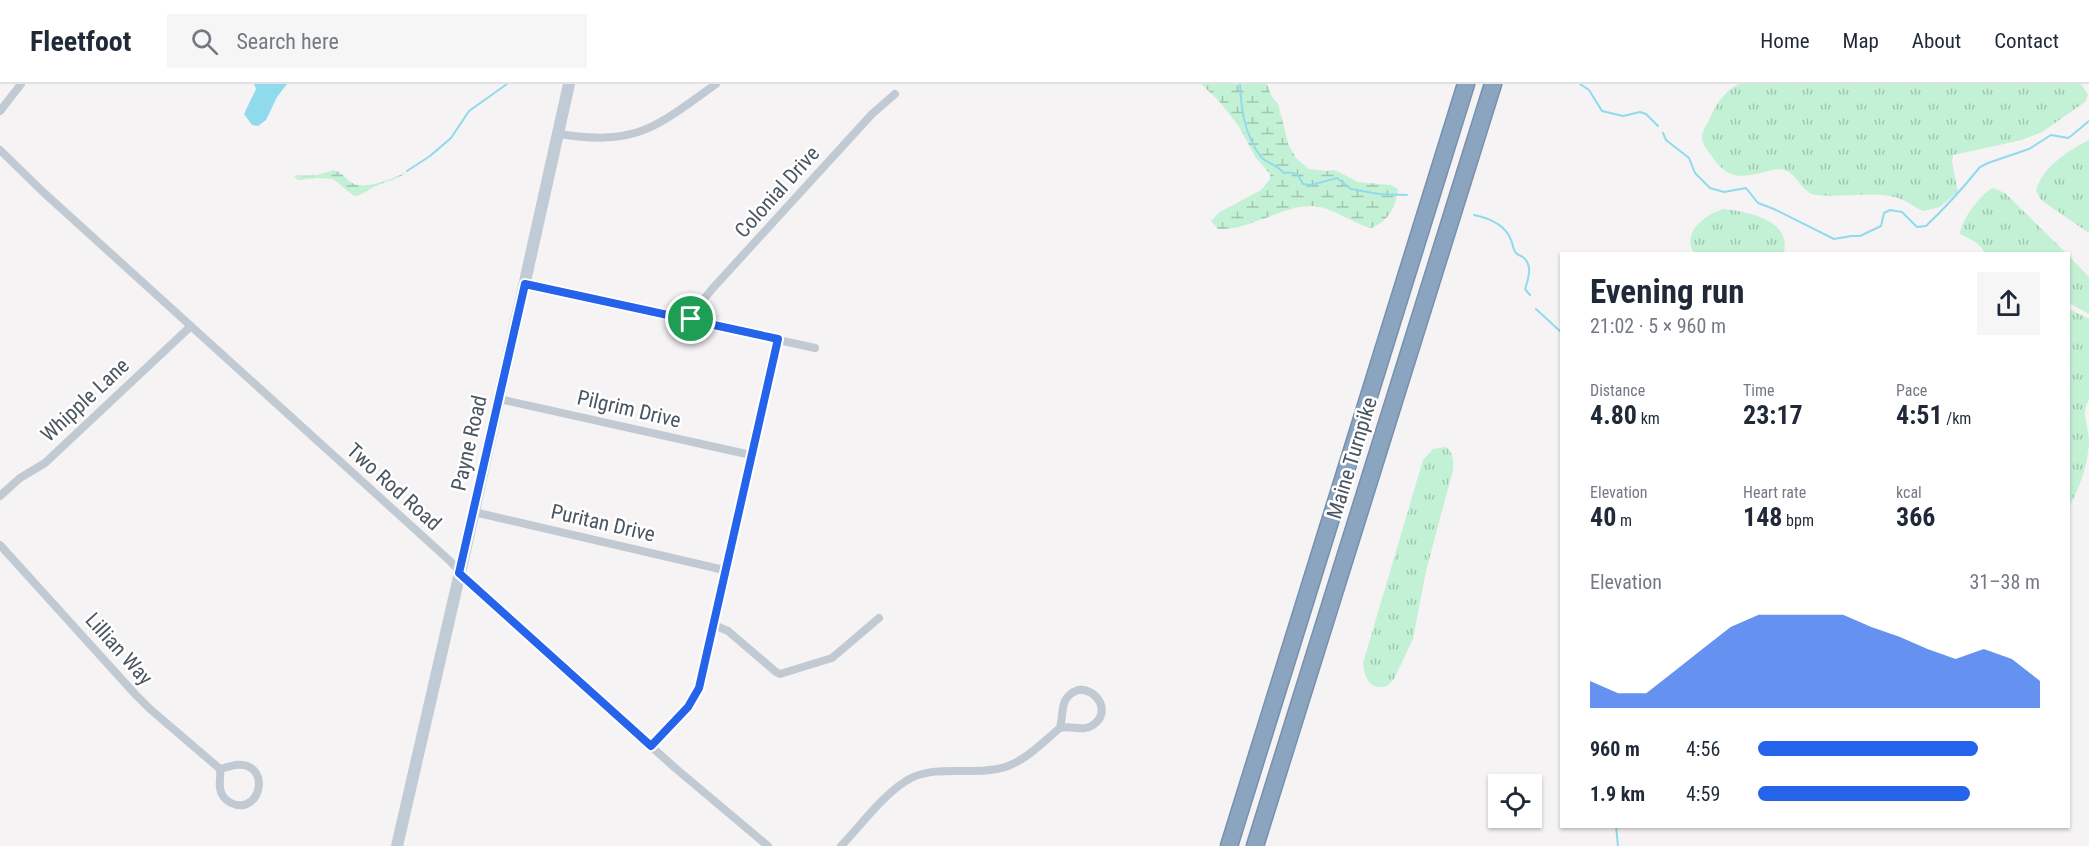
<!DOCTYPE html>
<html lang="en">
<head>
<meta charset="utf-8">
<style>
  :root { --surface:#fff; --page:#f6f6f7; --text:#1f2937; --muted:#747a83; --line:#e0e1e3; --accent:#2563eb }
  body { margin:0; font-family:"Roboto Condensed",sans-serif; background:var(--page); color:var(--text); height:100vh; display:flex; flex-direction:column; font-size:22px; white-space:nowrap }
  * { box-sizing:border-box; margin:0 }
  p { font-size:20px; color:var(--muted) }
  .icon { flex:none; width:33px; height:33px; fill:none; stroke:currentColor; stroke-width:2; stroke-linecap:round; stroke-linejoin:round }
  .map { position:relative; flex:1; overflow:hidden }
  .details { position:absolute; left:1560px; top:168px; width:510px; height:576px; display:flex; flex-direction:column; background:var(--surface); border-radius:0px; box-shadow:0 2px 4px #0004 }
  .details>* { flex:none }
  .tools { position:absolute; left:1488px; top:690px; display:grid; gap:12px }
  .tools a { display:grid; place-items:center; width:54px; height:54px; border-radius:0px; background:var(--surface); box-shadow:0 2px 4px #0004; font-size:30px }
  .pin { position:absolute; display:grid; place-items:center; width:51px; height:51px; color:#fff; margin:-26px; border:3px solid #fff; border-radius:50%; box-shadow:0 2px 6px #0007 }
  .round { display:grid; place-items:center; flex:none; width:63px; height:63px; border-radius:0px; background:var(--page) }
  .summary { display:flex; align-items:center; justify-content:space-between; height:102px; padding:0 30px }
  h1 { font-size:33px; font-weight:700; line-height:45px }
  .metrics { display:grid; grid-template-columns:repeat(3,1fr); gap:9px; height:102px; padding:6px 30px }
  .metrics div { display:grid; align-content:center }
  .metrics b { font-size:26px; font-weight:700 }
  .metrics small { font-size:16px; font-weight:400 }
  .metrics p { font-size:16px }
  .chart { height:168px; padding:12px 30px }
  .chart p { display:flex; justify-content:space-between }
  .chart svg { width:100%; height:108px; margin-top:6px; fill:var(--accent); opacity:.7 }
  ul { padding:0 30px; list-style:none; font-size:20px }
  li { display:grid; grid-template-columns:96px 72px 1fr; align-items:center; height:45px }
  li i { height:15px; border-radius:8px; background:var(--accent) }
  header { display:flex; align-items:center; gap:36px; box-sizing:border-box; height:84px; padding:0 30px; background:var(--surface); border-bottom:2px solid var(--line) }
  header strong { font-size:28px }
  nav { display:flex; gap:33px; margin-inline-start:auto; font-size:21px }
  .search { width:420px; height:54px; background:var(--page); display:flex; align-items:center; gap:15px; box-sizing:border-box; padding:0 21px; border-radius:0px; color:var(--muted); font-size:22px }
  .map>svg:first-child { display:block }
  .grass { fill:url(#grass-tufts) }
  .wetland { fill:url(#wetland-marsh) }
  .water { fill:#90daee }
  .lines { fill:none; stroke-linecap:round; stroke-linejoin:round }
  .stream { stroke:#90daee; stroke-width:2 }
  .motorway-casing { stroke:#7690ad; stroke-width:19 }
  .minor { stroke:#c1cad2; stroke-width:8 }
  .secondary { stroke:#c1cbd6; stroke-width:12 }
  .motorway { stroke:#8ba5c1; stroke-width:16 }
  .route-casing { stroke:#fff; stroke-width:12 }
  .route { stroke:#2563eb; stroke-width:8 }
  .labels { text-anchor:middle; stroke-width:5; stroke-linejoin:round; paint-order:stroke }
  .street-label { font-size:21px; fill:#4a5661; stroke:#fff }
</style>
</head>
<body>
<header>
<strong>Fleetfoot</strong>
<div class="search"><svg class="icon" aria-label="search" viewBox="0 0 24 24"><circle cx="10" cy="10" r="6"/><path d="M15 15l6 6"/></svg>Search here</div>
<nav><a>Home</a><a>Map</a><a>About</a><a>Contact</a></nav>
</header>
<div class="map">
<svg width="2089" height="762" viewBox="0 0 2089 762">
  <defs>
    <pattern id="grass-tufts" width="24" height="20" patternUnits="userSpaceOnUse" patternTransform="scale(1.5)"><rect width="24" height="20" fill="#c3f1d5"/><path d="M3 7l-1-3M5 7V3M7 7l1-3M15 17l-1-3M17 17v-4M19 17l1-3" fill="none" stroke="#a0c6b0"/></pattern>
    <pattern id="wetland-marsh" width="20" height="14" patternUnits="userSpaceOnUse" patternTransform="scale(1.5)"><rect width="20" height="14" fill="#c3f1d5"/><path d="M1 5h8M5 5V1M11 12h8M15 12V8" fill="none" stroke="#a0c6b0"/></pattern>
  </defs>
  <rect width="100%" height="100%" fill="#f5f3f3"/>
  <g class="grass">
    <path d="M1739,0h342l7,11 -3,7 -43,30 -20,8 -69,15 -1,7 6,30 -18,15 -17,4c-9,-4 -19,-12 -29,-14 -25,-6 -53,1 -78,-2 -14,-2 -19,-22 -32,-25 -6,-2 -13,0 -19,2 -28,6 -36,8 -55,-18 -10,-15 -11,-16 -2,-32 7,-15 15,-31 31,-38z"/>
    <path d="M2089,56v93l-48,-33 -5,-9c6,-24 32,-40 53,-51z"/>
    <path d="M1993,104l12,5 61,60h-81c-7,-12 -14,-13 -25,-19 1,-13 20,-40 33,-46z"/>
    <path d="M1724,125c25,3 67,11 60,44h-90c-13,-20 11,-39 30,-44z"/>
    <path d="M2069,172l20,21v37l-20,-11z"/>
    <path d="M2069,225l20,10v81c-9,13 0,26 0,41 -1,24 -9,46 -20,66z"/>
    <path d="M1445,363c8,4 9,14 8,23l-27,101 -13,68 -19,40 -7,7c-17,5 -23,-9 -24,-23l60,-203 10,-11z"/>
  </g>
  <g class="wetland">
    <path d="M1201,0h66l5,13 6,7 11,42 7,12 13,11 18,2 8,-1 23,12 33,3 7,4c-2,18 -10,33 -27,39 -19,-5 -38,-20 -57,-22 -30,-2 -64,25 -96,23l-7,-8 9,-9 41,-22 9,-11v-5l-14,-16 -18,-33 -19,-24z"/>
    <path d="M333,86c10,2 12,9 19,13 14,8 44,-6 55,-11 -12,9 -19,8 -31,14 -8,3 -12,9 -22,10l-21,-17 -16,-1 -19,2 -4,-3 2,-2c14,2 24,0 37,-5z"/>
  </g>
  <path class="water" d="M254,0h33l-10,13 -11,23 -8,6 -6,-1 -8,-11 12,-25z"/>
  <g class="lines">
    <g class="stream">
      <path d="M1240,0c1,27 5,51 21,73 4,5 16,8 23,16 11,-2 14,1 19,11l8,1 26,-7 14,11 28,5 28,1"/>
      <path d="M1580,0l9,6 13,21 21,5 17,-4 6,2 12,12"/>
      <path d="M1663,49l3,7 23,18 6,15 15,15 14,4 22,-4 12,15 16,6 60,30 17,-3h9l21,-10 3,-13 6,-3 12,2 15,15 9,-1c19,-18 37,-38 54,-59l8,-4 41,-14 22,-14 17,3 3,-2 18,-15"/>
      <path d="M407,87l23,-15 21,-18 18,-27 38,-27"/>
      <path d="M1474,131c15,3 31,9 37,25 2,4 2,10 5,13 3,3 5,2 8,5 9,8 4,22 1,31l5,6"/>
      <path d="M1536,225l26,24"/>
      <path d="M1616,742l2,20"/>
    </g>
    <g class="motorway-casing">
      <g id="motorway">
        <path d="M1229,762l237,-762"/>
        <path d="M1255,762l238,-762"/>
      </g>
    </g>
    <g class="minor">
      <path d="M0,27l21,-27"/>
      <path d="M558,50c80,12 96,-6 158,-50"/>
      <path d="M0,66l42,41 408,370 20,22 204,184 94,79"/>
      <path d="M525,200l290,64"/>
      <path d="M691,235l3,-8 19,-23 159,-174 23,-20"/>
      <path d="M499,315l252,56"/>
      <path d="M0,412l20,-18 25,-15 146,-137"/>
      <path d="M474,428l250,58"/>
      <path d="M0,461l135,149 15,15 70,60"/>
      <path d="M714,541l14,6 48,41 4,2 52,-16 47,-40"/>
      <path d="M1078,606c19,-2 34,22 15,35 -10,7 -22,0 -33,3 4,-16 -1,-31 18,-38z"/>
      <path d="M651,662l37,-39 11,-19 79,-349"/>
      <path d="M235,681c38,-4 26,52 -4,38 -6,-3 -10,-8 -11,-15 -1,-6 1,-13 0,-19z"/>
      <path d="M841,762c20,-21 45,-55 70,-68 28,-14 67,-1 97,-12 19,-7 36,-25 52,-38"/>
    </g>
    <path class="secondary" d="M397,762l70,-304 102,-458"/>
    <use href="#motorway" class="motorway"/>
  </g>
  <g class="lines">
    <g class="route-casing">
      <path id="route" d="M525,200l253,55 -79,349 -11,19 -37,39 -192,-173z"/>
    </g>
    <use href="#route" class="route"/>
  </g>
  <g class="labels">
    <g class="street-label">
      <text transform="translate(777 108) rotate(-48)" y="7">Colonial Drive</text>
      <text transform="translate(85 316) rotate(-43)" y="7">Whipple Lane</text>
      <text transform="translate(629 325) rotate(13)" y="7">Pilgrim Drive</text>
      <text transform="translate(469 359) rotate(-77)" y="7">Payne Road</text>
      <text transform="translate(1352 374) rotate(-73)" y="7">Maine Turnpike</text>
      <text transform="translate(394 403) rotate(42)" y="7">Two Rod Road</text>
      <text transform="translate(603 439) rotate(13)" y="7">Puritan Drive</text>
      <text transform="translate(119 565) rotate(48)" y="7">Lillian Way</text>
    </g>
  </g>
</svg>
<div class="tools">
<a><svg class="icon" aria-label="locate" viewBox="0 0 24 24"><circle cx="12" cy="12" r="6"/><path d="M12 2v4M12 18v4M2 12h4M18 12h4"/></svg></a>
</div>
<div class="pin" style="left:691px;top:235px;background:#1e9e55"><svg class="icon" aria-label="arrive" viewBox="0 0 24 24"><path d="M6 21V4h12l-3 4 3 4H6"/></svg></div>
<section class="details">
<div class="summary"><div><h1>Evening run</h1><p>21:02 · 5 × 960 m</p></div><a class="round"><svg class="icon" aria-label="share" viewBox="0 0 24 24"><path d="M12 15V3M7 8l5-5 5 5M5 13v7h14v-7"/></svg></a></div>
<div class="metrics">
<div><p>Distance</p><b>4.80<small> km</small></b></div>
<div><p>Time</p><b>23:17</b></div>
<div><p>Pace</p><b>4:51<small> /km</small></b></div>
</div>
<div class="metrics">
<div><p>Elevation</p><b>40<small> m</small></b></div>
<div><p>Heart rate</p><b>148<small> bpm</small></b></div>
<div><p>kcal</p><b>366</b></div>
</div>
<div class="chart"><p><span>Elevation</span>31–38 m</p>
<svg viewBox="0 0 160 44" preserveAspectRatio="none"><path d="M0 44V33L10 38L20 38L30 29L40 20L50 11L60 6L70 6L80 6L90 6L100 11L110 15L120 20L130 24L140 20L150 24L160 33V44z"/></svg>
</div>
<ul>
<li><b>960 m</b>4:56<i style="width:78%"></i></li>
<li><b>1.9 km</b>4:59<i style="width:75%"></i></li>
</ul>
</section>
</div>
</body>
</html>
